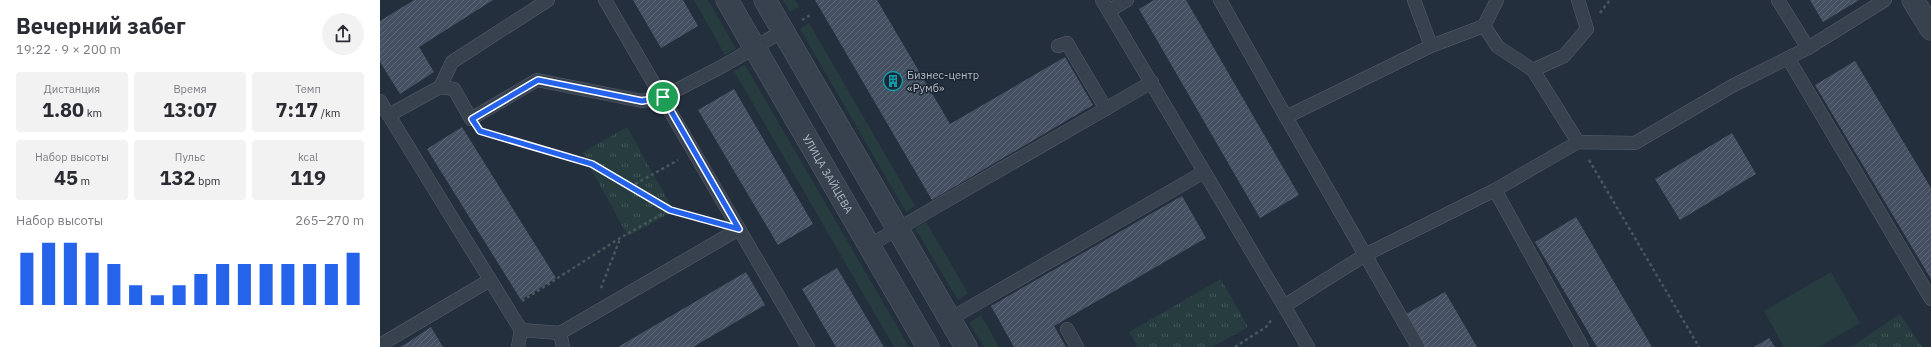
<!DOCTYPE html>
<html lang="ru">
<head>
<meta charset="utf-8">
<style>
  :root { --surface:#fff; --page:#f2f2f3; --text:#2b2b33; --muted:#7c7c81; --accent:#2563eb }
  body { margin:0; font-family:"IBM Plex Sans",sans-serif; background:var(--page); color:var(--text); height:100vh; display:flex; flex-direction:column; font-size:15px; white-space:nowrap }
  * { box-sizing:border-box; margin:0 }
  p { font-size:13px; color:var(--muted) }
  .icon { flex:none; width:22px; height:22px; fill:none; stroke:currentColor; stroke-width:2; stroke-linecap:round; stroke-linejoin:round }
  .map { position:relative; flex:1; overflow:hidden }
  .panel { display:flex; flex-direction:column; background:var(--surface); width:380px }
  .panel>* { flex:none }
  .pin { position:absolute; display:grid; place-items:center; width:34px; height:34px; color:#fff; margin:-17px; border:2px solid #fff; border-radius:50%; box-shadow:0 1px 4px #0007 }
  .round { display:grid; place-items:center; flex:none; width:42px; height:42px; border-radius:21px; background:var(--page) }
  .head { display:flex; align-items:center; justify-content:space-between; height:68px; padding:0 16px }
  h1 { font-size:22px; font-weight:800; line-height:30px }
  .stats { display:grid; grid-template-columns:repeat(3,1fr); gap:6px; height:68px; padding:4px 16px }
  .stats div { display:grid; align-content:center; border-radius:4px; background:var(--page); text-align:center }
  .stats b { font-size:20px; font-weight:800 }
  .stats small { font-size:11px; font-weight:400 }
  .stats p { font-size:11px }
  .chart { height:112px; padding:8px 16px }
  .chart p { display:flex; justify-content:space-between }
  .chart svg { width:100%; height:72px; margin-top:4px; stroke:var(--accent); stroke-width:6 }
  main { display:flex; flex:1; min-height:0 }
  .map>svg:first-child { display:block }
  .green { fill:#263c3f }
  .park { fill:url(#park-tufts) }
  .building { fill:url(#building-hatch) }
  .lines { fill:none; stroke-linecap:round; stroke-linejoin:round }
  .service-casing { stroke:#565f6c; stroke-width:14 }
  .minor-casing { stroke:#565f6c; stroke-width:23 }
  .path { stroke:#44595c; stroke-width:2.5; stroke-dasharray:3 3; stroke-linecap:butt }
  .service { stroke:#38414e; stroke-width:13 }
  .minor { stroke:#38414e; stroke-width:22 }
  .route-casing { stroke:#fff; stroke-width:8 }
  .route { stroke:#2563eb; stroke-width:5 }
  .labels { text-anchor:middle; stroke-width:3; stroke-linejoin:round; paint-order:stroke }
  .poi-label { font-size:11px; fill:#b4bcc9; stroke:#1d2633; text-anchor:start }
  .street-label { font-size:11px; fill:#b4bcc9; stroke:#1d2633 }
</style>
</head>
<body>
<main>
<section class="panel">
<div class="head"><div><h1>Вечерний забег</h1><p>19:22 · 9 × 200 m</p></div><a class="round"><svg class="icon" aria-label="share" viewBox="0 0 24 24"><path d="M12 15V3M7 8l5-5 5 5M5 13v7h14v-7"/></svg></a></div>
<div class="stats">
<div><p>Дистанция</p><b>1.80<small> km</small></b></div>
<div><p>Время</p><b>13:07</b></div>
<div><p>Темп</p><b>7:17<small> /km</small></b></div>
</div>
<div class="stats">
<div><p>Набор высоты</p><b>45<small> m</small></b></div>
<div><p>Пульс</p><b>132<small> bpm</small></b></div>
<div><p>kcal</p><b>119</b></div>
</div>
<div class="chart"><p><span>Набор высоты</span>265–270 m</p>
<svg viewBox="0 0 160 44" preserveAspectRatio="none"><path d="M5 44V12M15 44V6M25 44V6M35 44V12M45 44V19M55 44V32M65 44V38M75 44V32M85 44V25M95 44V19M105 44V19M115 44V19M125 44V19M135 44V19M145 44V19M155 44V12"/></svg>
</div>
</section>
<div class="map">
<svg width="1551" height="347" viewBox="0 0 1551 347">
  <defs>
    <pattern id="park-tufts" width="24" height="20" patternUnits="userSpaceOnUse"><rect width="24" height="20" fill="#263c3f"/><path d="M3 7l-1-3M5 7V3M7 7l1-3M15 17l-1-3M17 17v-4M19 17l1-3" fill="none" stroke="#435659"/></pattern>
    <pattern id="building-hatch" width="6" height="6" patternUnits="userSpaceOnUse"><rect width="6" height="6" fill="#455162"/><path d="M-1 1l2-2M0 6l6-6M5 7l2-2" fill="none" stroke="#5d6877"/></pattern>
  </defs>
  <rect width="100%" height="100%" fill="#242f3e"/>
  <g class="green">
    <path d="M314,0h14l28,49 -11,6z"/>
    <path d="M403,0h12l4,7 -9,5z"/>
    <path d="M429,23l106,183 -9,6 -106,-183z"/>
    <path d="M365,65l164,282h-15l-160,-276z"/>
    <path d="M546,222l42,71 -10,7 -43,-72z"/>
    <path d="M1451,272l29,51 -41,24h-35l-20,-36z"/>
    <path d="M601,315l18,32h-15l-15,-24z"/>
  </g>
  <g class="park">
    <path d="M247,127l47,84 -46,25 -46,-83z"/>
    <path d="M841,279l27,48 -36,20h-74l-9,-15z"/>
    <path d="M1520,314l22,33h-71z"/>
  </g>
  <g class="building">
    <path d="M34,0h79l-74,47 15,25 -34,22 -20,-32v-41z"/>
    <path d="M253,0h50l15,26 -37,22z"/>
    <path d="M435,0h62l73,124 115,-67 28,48 -161,95z"/>
    <path d="M774,0h32l113,195 -39,23 -121,-209z"/>
    <path d="M1430,0h49l-36,22z"/>
    <path d="M1475,61l76,127v91l-116,-194z"/>
    <path d="M354,89l79,135 -35,21 -80,-135z"/>
    <path d="M82,127l94,151 -35,22 -94,-151z"/>
    <path d="M1352,133l24,41 -76,46 -25,-41z"/>
    <path d="M802,196l24,42 -152,88 12,21h-52l-23,-41z"/>
    <path d="M1196,217l76,130h-55l-50,-85 -12,-20z"/>
    <path d="M457,268l47,79h-48l-34,-58z"/>
    <path d="M366,272l19,33 -72,42h-75z"/>
    <path d="M1065,292l32,55h-52l-19,-33z"/>
    <path d="M51,327l12,20h-43l7,-4z"/>
    <path d="M1389,338l6,9h-21z"/>
  </g>
  <g class="lines">
    <g class="service-casing">
      <g id="service">
        <path d="M225,0l203,347"/>
        <path d="M722,0l182,306 81,-51 130,-65 83,-48 57,1 97,-57 76,-38 77,-48"/>
        <path d="M840,0l66,117 145,-71 53,-20 13,-26"/>
        <path d="M1034,0l17,46"/>
        <path d="M1398,0l30,48"/>
        <path d="M729,11l18,-11"/>
        <path d="M1104,26l14,21 35,23 31,-14 23,-27 -9,-29"/>
        <path d="M678,46l9,-3 39,66"/>
        <path d="M1408,58l143,241"/>
        <path d="M1153,70l45,72"/>
        <path d="M60,87l14,2 17,30 66,-39 105,21 21,-4 58,-30 62,-36"/>
        <path d="M0,101l141,229 -3,17"/>
        <path d="M9,115l51,-28 12,-25 96,-62"/>
        <path d="M906,117l132,230"/>
        <path d="M1115,190l87,157"/>
        <path d="M490,245l282,-163"/>
        <path d="M904,306l24,41"/>
        <path d="M570,319l254,-147"/>
        <path d="M687,329l10,18"/>
        <path d="M141,330l39,3 179,-104"/>
        <path d="M180,333l3,14"/>
        <path d="M0,345l110,-65"/>
      </g>
    </g>
    <g class="minor-casing">
      <g id="minor">
        <path id="s1" d="M347,0l201,347"/>
        <path d="M385,0l201,347"/>
        <path d="M1533,0l18,29"/>
      </g>
    </g>
    <g class="path">
      <path d="M1220,13l10,-13"/>
      <path d="M422,20l10,-6"/>
      <path d="M104,132l108,32 78,46 44,12"/>
      <path d="M1209,160l110,187"/>
      <path d="M250,187l48,-27"/>
      <path d="M221,288l19,-49"/>
      <path d="M142,301l98,-63 49,-28"/>
      <path d="M855,347l31,-20 6,-8"/>
    </g>
    <use href="#service" class="service"/>
    <use href="#minor" class="minor"/>
  </g>
  <g class="lines">
    <g class="route-casing">
      <path id="route" d="M158,80l104,21 21,-4 76,132 -69,-19 -78,-46 -112,-33 -8,-12z"/>
    </g>
    <use href="#route" class="route"/>
  </g>
  <defs>
    <g id="building-ring" transform="scale(1)"><circle r="9.5" fill="#1d2633" stroke="#0f9aa8" stroke-width="1.5"/><path d="M-4-6H4V6H1V3H-1V6H-4ZM-2.5-4.3h1.7v1.8h-1.7ZM.8-4.3h1.7v1.8H.8ZM-2.5-1h1.7V.8h-1.7ZM.8-1h1.7V.8H.8Z" fill="#0f9aa8"/></g>
  </defs>
  <g fill-rule="evenodd">
    <use href="#building-ring" x="513" y="81"/>
  </g>
  <g class="labels">
    <g class="poi-label">
      <text x="527" y="79">Бизнес-центр<tspan x="527" dy="13">«Румб»</tspan></text>
    </g>
    <g class="street-label">
      <text dy="4" stroke="none"><textPath href="#s1" startOffset="201">УЛИЦА ЗАЙЦЕВА</textPath></text>
    </g>
  </g>
</svg>
<div class="pin" style="left:283px;top:97px;background:#1e9e55"><svg class="icon" aria-label="arrive" viewBox="0 0 24 24"><path d="M6 21V4h12l-3 4 3 4H6"/></svg></div>
</div>
</main>
</body>
</html>
